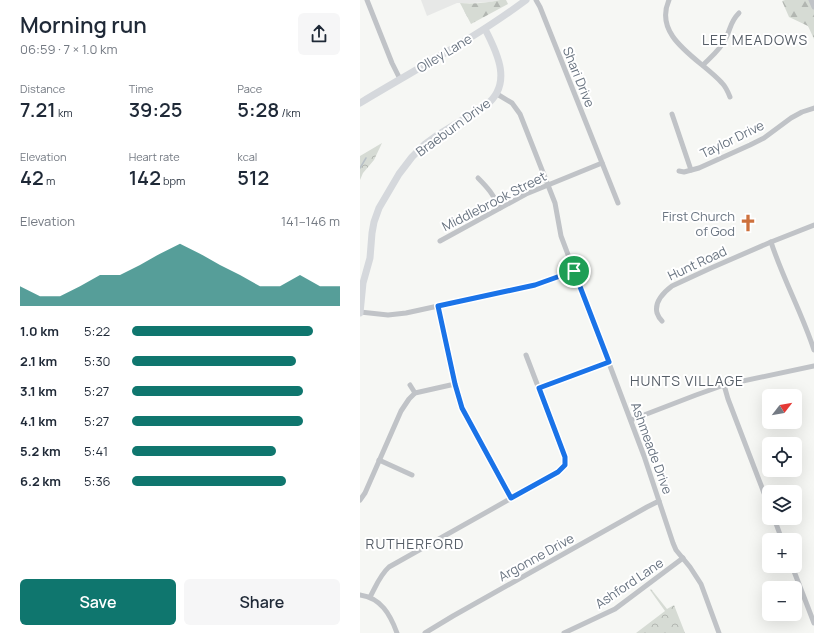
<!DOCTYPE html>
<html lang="en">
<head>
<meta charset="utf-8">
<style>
  :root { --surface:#fff; --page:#f6f6f7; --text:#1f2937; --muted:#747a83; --accent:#0f766e }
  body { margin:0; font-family:Manrope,sans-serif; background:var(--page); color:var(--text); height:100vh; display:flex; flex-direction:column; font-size:15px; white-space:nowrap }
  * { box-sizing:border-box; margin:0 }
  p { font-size:13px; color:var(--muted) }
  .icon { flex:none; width:22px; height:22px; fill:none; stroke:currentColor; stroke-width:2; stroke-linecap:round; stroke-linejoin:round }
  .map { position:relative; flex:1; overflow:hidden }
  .drawer { display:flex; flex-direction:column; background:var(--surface); width:360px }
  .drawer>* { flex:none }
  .needle { width:26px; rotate:59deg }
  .controls { position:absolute; left:402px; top:389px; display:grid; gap:8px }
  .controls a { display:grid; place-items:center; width:40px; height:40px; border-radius:6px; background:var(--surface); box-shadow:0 4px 16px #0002; font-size:20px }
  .pin { position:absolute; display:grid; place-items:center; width:34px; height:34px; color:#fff; margin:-17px; border:2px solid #fff; border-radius:50%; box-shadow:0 1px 4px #0007 }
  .round { display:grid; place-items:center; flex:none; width:42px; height:42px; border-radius:6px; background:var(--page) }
  .head { display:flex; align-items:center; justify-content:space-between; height:68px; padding:0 20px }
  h1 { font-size:22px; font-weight:600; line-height:30px }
  .metrics { display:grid; grid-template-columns:repeat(3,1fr); gap:6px; height:68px; padding:4px 20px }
  .metrics div { display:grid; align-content:center }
  .metrics b { font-size:20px; font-weight:600 }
  .metrics small { font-size:11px; font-weight:400 }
  .metrics p { font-size:11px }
  .chart { height:112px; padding:8px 20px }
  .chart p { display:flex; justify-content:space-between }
  .chart svg { width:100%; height:72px; margin-top:4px; fill:var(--accent); opacity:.7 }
  .button { display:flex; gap:8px; margin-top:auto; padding:8px 20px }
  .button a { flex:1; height:46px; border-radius:6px; background:var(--accent); color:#fff; font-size:16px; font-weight:600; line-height:46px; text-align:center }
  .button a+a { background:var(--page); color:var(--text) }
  ul { padding:0 20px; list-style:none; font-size:13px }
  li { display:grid; grid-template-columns:64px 48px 1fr; align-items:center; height:30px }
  li i { height:10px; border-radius:5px; background:var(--accent) }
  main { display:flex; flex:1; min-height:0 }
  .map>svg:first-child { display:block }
  .built { fill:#e7e8e7 }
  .forest { fill:url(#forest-firs) }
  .park { fill:url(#park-crowns) }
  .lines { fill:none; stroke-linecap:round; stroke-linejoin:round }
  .stream { stroke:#b8c0c6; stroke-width:1.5 }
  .street { stroke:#c0c3c7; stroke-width:5 }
  .secondary { stroke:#d5d8dc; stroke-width:7 }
  .route-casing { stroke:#fff; stroke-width:8 }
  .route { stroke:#1a73e8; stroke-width:5 }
  .labels { text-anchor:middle; stroke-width:4; stroke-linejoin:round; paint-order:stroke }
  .street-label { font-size:13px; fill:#697481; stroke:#fff }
  .poi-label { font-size:13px; fill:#697481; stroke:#fff; text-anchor:end }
  .neighbourhood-label { font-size:14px; letter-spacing:1px; fill:#565e67; stroke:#fff }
</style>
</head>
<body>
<main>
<section class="drawer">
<div class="head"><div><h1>Morning run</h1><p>06:59 · 7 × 1.0 km</p></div><a class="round"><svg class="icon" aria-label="share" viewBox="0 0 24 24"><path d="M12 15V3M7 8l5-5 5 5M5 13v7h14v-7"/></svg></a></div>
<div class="metrics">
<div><p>Distance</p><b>7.21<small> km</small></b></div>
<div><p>Time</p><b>39:25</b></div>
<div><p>Pace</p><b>5:28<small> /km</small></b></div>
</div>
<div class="metrics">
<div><p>Elevation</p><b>42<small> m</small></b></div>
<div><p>Heart rate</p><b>142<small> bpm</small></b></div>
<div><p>kcal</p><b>512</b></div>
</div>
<div class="chart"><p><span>Elevation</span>141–146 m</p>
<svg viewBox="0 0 160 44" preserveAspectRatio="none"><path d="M0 44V32L10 38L20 38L30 32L40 25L50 25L60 19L70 12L80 6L90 12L100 19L110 25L120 32L130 32L140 25L150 32L160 32V44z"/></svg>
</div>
<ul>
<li><b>1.0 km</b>5:22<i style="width:87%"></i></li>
<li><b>2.1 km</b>5:30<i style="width:79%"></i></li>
<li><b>3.1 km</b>5:27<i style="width:82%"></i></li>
<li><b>4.1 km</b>5:27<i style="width:82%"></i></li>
<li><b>5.2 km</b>5:41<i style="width:69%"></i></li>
<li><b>6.2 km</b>5:36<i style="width:74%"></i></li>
</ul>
<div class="button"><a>Save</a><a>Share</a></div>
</section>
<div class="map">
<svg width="454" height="633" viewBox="0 0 454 633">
  <defs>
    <pattern id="forest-firs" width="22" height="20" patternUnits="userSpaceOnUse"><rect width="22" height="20" fill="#d6dbd4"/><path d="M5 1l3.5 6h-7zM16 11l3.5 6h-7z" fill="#b2b6b1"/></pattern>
    <pattern id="park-crowns" width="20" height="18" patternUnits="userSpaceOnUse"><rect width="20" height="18" fill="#d6dbd4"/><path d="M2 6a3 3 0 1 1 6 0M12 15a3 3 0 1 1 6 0" fill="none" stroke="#b2b6b1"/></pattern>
  </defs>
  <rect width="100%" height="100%" fill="#f6f7f4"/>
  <path class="built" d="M61,0h79l-10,2 -18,1h-15l-30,13z"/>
  <g class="forest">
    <path d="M140,0h6l2,4 -37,20 -11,-21c13,1 27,0 40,-3z"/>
    <path d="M425,0h29v39l-6,-13 -19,-9 -7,-16z"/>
  </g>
  <g class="park">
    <path d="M22,143l-8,17 -11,13 -3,7v-24z"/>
    <path d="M291,589l16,20 7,-4 11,28h-49l29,-22 -15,-21z"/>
  </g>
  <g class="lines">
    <path class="stream" d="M0,168l6,-10"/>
    <g class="street">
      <path d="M7,0l25,63 8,16"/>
      <path d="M176,0l4,7 78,196"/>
      <path d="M309,0c-17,38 33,60 53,83 4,4 6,9 8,14"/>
      <path d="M451,0l3,7"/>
      <path d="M343,65c8,-8 18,-16 23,-27 5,-10 4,-16 13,-25"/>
      <path d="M137,94l15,9 8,11 35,89 6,33 83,220 29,87 3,7 14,17 11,17 18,49"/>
      <path d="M312,114l19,56"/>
      <path d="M319,171l5,1 15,-4 51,-23 14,-7 27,-20 11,-6 12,-4"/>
      <path d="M118,178c10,10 15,16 22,30"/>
      <path d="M80,241l86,-47 76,-31"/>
      <path d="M411,242c12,37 31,71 43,108"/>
      <path d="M79,307l16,77 7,24 49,90"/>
      <path d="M0,312l28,3 18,-2 129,-28 39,-14"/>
      <path d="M302,321c-2,-2 -4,-5 -5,-8 -3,-12 7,-21 15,-27l39,-18 60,-26 43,-17"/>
      <path d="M50,385l5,8"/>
      <path d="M364,385l4,14 41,107"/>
      <path d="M179,388l70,-26"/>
      <path d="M271,420l65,-25 28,-10 90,-19"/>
      <path d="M19,460l33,15"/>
      <path d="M0,500l5,-7 36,-82 8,-12 6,-6 40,-9"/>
      <path d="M414,518l8,22"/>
      <path d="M432,566l22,57"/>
      <path d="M0,595c21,3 30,19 37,38"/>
      <path d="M10,597c6,-11 10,-22 19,-30l169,-95 7,-7v-8l-39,-102"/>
      <path d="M65,633l28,-17 194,-109 12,-6"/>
      <path d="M204,633l51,-24 68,-51"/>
    </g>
    <g class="secondary">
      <path d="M0,103c56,-34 114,-64 166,-103"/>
      <path d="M0,313l3,-30 7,-25 2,-25 2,-11 5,-14 20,-34 13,-17 13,-13 11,-8 49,-30c28,-21 13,-52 0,-77"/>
    </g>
  </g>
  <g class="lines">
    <g class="route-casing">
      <path id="route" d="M214,271l35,91 -70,26 26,69v8l-7,7 -47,26 -49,-90 -7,-24 -17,-78 97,-21z"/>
    </g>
    <use href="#route" class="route"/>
  </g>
  <defs>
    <g id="church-bare" transform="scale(1.38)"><path d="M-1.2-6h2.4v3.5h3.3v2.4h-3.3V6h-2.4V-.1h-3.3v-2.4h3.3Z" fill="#cd713d" stroke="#fff" stroke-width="2.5" paint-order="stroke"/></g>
  </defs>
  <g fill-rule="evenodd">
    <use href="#church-bare" x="388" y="223"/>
  </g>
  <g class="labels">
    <g class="street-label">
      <text transform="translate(84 53) rotate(-31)" y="5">Olley Lane</text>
      <text transform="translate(219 77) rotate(68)" y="5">Shari Drive</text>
      <text transform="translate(93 127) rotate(-36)" y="5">Braeburn Drive</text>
      <text transform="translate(372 139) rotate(-26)" y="5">Taylor Drive</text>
      <text transform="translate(134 201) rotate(-27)" y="5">Middlebrook Street</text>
      <text transform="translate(337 263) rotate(-25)" y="5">Hunt Road</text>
      <text transform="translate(292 448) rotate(70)" y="5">Ashmeade Drive</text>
      <text transform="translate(176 557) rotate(-29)" y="5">Argonne Drive</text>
      <text transform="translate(269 583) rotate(-34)" y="5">Ashford Lane</text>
    </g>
    <g class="poi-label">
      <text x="375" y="221">First Church<tspan x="375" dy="15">of God</tspan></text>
    </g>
    <g class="neighbourhood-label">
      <text x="395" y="45">LEE MEADOWS</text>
      <text x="327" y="386">HUNTS VILLAGE</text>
      <text x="55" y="549">RUTHERFORD</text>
    </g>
  </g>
</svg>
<div class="controls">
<a><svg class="needle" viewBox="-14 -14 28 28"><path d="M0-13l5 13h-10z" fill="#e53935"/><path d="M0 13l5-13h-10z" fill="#747a83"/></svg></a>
<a><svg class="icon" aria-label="locate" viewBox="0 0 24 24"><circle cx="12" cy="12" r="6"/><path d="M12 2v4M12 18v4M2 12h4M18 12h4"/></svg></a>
<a><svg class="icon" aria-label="layers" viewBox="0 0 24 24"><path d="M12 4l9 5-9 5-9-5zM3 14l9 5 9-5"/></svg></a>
<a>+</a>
<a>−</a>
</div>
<div class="pin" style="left:214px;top:271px;background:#1e9e55"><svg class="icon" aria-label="arrive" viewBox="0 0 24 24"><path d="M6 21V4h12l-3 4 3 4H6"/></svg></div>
</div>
</main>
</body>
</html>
